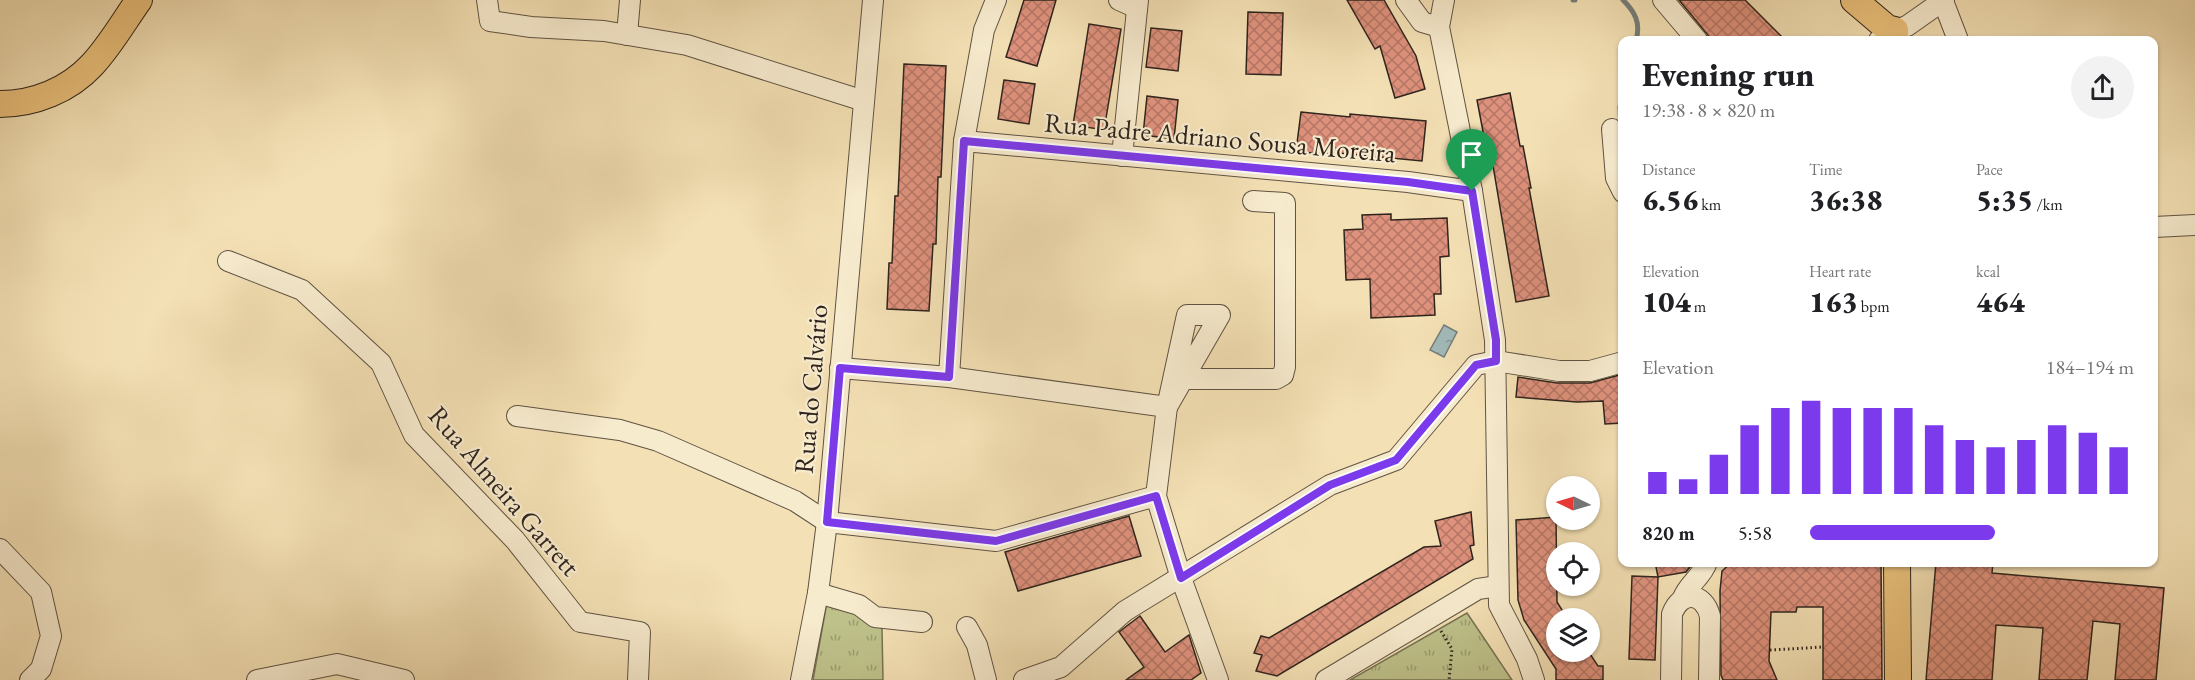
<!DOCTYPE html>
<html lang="en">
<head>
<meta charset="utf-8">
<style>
  :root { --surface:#fff; --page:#f2f2f2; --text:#202124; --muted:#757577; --accent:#7c3aed }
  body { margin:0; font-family:"EB Garamond",serif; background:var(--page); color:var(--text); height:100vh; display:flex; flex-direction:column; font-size:22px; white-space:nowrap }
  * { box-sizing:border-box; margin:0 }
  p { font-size:20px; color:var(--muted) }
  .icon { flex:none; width:33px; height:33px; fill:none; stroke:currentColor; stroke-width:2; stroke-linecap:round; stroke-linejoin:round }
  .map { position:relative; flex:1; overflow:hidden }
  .details { position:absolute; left:1618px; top:36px; width:540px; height:531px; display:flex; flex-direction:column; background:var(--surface); border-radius:12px; box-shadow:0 2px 4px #0004 }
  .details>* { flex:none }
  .needle { width:39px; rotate:275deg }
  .tools { position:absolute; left:1546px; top:476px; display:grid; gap:12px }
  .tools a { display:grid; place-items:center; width:54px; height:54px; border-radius:50%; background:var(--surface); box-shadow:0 2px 4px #0004; font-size:30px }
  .pin { position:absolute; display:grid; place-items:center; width:51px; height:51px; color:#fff; margin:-62px -26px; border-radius:50% 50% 50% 0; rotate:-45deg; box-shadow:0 0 6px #0007 }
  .pin .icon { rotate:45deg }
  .round { display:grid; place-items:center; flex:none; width:63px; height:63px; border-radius:32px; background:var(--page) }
  .summary { display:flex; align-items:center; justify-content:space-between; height:102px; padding:0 24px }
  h1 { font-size:33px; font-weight:800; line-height:45px }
  .stats { display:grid; grid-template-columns:repeat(3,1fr); gap:9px; height:102px; padding:6px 24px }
  .stats div { display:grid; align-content:center }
  .stats b { font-size:30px; font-weight:800 }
  .stats small { font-size:16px; font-weight:400 }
  .stats p { font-size:16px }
  .chart { height:168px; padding:12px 24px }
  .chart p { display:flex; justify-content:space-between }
  .chart svg { width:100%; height:108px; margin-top:6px; stroke:var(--accent); stroke-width:6 }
  ul { padding:0 24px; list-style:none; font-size:20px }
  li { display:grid; grid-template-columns:96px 72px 1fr; align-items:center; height:45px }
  li i { height:15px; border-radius:8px; background:var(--accent) }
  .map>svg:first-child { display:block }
  .grass { fill:url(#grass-tufts); stroke:#767254; stroke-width:1.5 }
  .water { fill:url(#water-ripples); stroke:#747e7b; stroke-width:1.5 }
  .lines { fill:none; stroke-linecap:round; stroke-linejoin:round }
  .stream { stroke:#747e7b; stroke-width:5 }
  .building { fill:url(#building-cross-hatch); stroke:#2f241d; stroke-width:1.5 }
  .minor-casing { stroke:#605343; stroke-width:22 }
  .major-casing { stroke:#2f241d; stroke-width:28 }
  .path { stroke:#2f241d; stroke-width:3; stroke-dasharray:1.5 3; stroke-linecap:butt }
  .minor { stroke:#f7ebce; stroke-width:20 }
  .major { stroke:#eac07a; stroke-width:26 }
  .route-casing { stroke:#fff; stroke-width:12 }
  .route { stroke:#7c3aed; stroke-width:8 }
  .labels { text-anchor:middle; stroke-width:4.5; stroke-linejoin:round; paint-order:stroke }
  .street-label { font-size:27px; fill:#2f241d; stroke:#f7ebce }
</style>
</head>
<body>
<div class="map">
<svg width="2195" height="680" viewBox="0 0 2195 680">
  <defs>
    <pattern id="grass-tufts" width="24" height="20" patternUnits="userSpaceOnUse" patternTransform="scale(1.5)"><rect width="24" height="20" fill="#bec18a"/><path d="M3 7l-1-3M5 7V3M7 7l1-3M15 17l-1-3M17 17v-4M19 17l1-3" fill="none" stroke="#9b9d70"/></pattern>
    <pattern id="water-ripples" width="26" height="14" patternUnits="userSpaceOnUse" patternTransform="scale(1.5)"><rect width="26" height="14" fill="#a2bab9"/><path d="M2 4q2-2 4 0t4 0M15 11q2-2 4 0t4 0" fill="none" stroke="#849796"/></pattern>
    <pattern id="building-cross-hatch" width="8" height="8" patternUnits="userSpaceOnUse" patternTransform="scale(1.5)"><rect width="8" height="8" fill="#de917c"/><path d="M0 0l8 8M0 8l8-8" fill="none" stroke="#b47665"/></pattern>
  </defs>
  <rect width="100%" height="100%" fill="#f3e0b4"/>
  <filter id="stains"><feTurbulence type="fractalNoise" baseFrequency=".00333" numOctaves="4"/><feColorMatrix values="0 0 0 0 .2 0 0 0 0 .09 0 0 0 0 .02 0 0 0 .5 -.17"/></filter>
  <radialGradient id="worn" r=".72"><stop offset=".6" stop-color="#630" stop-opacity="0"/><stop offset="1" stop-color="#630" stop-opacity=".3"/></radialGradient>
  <g class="grass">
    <path d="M827,602l34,11 21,16 1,51h-70z"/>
    <path d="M1467,613l45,67h-162z"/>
  </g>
  <path class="water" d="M1444,325l13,7 -13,25 -14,-7z"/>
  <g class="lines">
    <g class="stream">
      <path d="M1573,0h2"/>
      <path d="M1623,0c12,12 18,23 13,40"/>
      <path d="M1621,133l-1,-26 3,-14"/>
    </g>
  </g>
  <g class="building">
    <path d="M1024,0h32l-19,66 -31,-9z"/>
    <path d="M1347,0h37l32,56 9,33 -30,9 -15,-52 -5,3z"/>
    <path d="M1679,0h66l40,40h-73z"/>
    <path d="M1248,12l35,1 -2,62 -35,-1z"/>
    <path d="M1089,24l32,5 -17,101 -31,-5z"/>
    <path d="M1151,28l31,3 -4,40 -32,-4z"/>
    <path d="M904,64l42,2 -5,111h-3l-2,67h-3l-4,67 -42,-2 2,-46h3l3,-67h3z"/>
    <path d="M1004,80l31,4 -6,40 -31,-5z"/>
    <path d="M1510,93l10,53h3l8,42h-2l20,108 -33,6 -27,-160h-4l-8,-42z"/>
    <path d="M1147,96l31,4 -4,39 -31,-4z"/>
    <path d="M1301,112l49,5v-3l76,7 -4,40 -94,-9v3l-32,-4z"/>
    <path d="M1391,214v6l56,-2 2,38 -9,1 1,37h-7l1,21 -64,3 -1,-39 -24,1 -2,-50 19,-1 -1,-14z"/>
    <path d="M1623,374v49l-18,1 -2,-23 -26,1 -61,-5 2,-20 39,6h33z"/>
    <path d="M1471,512l3,33 -4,1 3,13 -196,117 -21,-5 6,-16 -8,-2 7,-17 8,2 155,-91 17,-1 -6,-25z"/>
    <path d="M1129,516l12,40 -123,35 -13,-39z"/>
    <path d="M1556,517l1,85 10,16h-10v33h31l10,15h5v14h-47v-11l-32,-49 -6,-20 -2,-80z"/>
    <path d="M1655,562h39l-8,10 -28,5z"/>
    <path d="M1732,562h149l1,118h-59v-73h-26l-1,5h-25l-2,49 8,19h-54l-2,-5 -1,-84 2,-20z"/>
    <path d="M1936,562h57l-1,11 172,15 -8,92h-41l5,-56 -27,-3 -6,59h-48l4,-52 -47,-3 -4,55h-66z"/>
    <path d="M1632,576l26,1 -3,83 -26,-1z"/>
    <path d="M1140,616l25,36 24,-17 12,38 -10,7h-65l18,-13 -25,-35z"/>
  </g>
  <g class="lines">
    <g class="minor-casing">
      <g id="minor">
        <path d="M487,0l3,21 41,6 73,4 83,14 177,56"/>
        <path d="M1119,0l18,8"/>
        <path d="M1406,0l16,22 17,5"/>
        <path d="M1444,0l-5,27 33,164 23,149 4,265 28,54 7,21"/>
        <path d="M1663,0l34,40"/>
        <path d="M1943,1l15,39"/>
        <path d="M627,35l3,-35"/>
        <path d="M1879,40l16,-10 12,-4 37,-26"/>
        <path d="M1612,129l4,49 7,14"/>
        <path d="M964,141l444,41 64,9"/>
        <path d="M1122,156l16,-156"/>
        <path d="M2154,227l41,-2"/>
        <path d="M228,261l74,29 79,73 33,72 101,105 65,82 60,10 -2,48"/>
        <path d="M1187,315h33l-53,92z"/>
        <path d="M840,368l109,9 218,30 -11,89 25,82 37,102"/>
        <path d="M949,377l15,-236 20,-111 12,-30"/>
        <path d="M1183,379h93l7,-4 2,-8v-164l-32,-2"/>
        <path d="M517,416l103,14 38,11 137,60 32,21 169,19 160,-45"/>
        <path d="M0,549l41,43 10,44 -10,33 -11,11"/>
        <path d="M818,593l41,12 16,12 47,5"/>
        <path d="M1683,598c5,-14 19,-21 24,-36"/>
        <path d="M967,627l10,18 9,35"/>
        <path d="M257,680l80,-16 67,16"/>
        <path d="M801,680l17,-87 9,-71 46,-522"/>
        <path d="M1024,680l37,-13 64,-56 205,-126 66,-25 80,-95 20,-4 63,10h31l33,-9"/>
        <path d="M1326,680l152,-91 20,-3"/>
        <path d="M1671,680l1,-66c9,-24 32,-22 38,2l-1,64"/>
      </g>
    </g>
    <g class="major-casing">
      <g id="major">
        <path d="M1854,0l33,28 8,2v10"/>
        <path d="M0,104c34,0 69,-14 92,-39 18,-19 32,-44 47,-65"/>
        <path d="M1897,562l1,118"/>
      </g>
    </g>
    <g class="path">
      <path d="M1441,631l11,18 -3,31"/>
      <path d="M1770,650l53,-3"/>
    </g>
    <use href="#minor" class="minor"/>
    <use href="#major" class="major"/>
  </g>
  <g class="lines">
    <g class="route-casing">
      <path id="route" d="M964,141l444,41 64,9 24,149v21l-20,4 -80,95 -66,25 -149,93 -25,-82 -160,45 -169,-19 13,-154 109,9z"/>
    </g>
    <use href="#route" class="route"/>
  </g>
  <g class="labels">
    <g class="street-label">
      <text transform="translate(1220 138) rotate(5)" y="9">Rua Padre Adriano Sousa Moreira</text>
      <text transform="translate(811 389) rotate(-85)" y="9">Rua do Calvário</text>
      <text transform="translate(504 491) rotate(49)" y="9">Rua Almeira Garrett</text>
    </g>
  </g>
  <rect width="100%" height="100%" filter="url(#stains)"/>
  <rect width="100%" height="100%" fill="url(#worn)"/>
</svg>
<div class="tools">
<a><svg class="needle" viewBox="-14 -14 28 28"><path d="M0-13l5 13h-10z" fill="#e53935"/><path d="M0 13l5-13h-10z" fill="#757577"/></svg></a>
<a><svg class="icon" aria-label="locate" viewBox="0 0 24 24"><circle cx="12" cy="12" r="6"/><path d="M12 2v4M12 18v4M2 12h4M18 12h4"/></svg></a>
<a><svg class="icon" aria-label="layers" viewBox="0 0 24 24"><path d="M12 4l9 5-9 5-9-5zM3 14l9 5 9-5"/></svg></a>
</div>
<div class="pin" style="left:1472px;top:191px;background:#1e9e55"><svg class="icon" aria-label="arrive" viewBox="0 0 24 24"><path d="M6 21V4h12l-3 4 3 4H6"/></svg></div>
<section class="details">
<div class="summary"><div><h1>Evening run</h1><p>19:38 · 8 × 820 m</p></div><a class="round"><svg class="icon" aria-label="share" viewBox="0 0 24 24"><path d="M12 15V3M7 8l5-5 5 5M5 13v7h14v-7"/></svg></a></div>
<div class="stats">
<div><p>Distance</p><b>6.56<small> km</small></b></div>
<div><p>Time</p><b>36:38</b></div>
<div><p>Pace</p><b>5:35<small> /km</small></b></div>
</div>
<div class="stats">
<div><p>Elevation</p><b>104<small> m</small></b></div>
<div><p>Heart rate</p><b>163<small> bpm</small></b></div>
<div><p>kcal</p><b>464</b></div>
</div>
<div class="chart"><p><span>Elevation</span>184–194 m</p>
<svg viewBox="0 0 160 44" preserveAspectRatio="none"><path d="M5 44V35M15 44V38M25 44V28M35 44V16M45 44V9M55 44V6M65 44V9M75 44V9M85 44V9M95 44V16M105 44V22M115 44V25M125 44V22M135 44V16M145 44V19M155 44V25"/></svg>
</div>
<ul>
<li><b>820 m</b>5:58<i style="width:57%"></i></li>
</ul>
</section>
</div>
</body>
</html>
